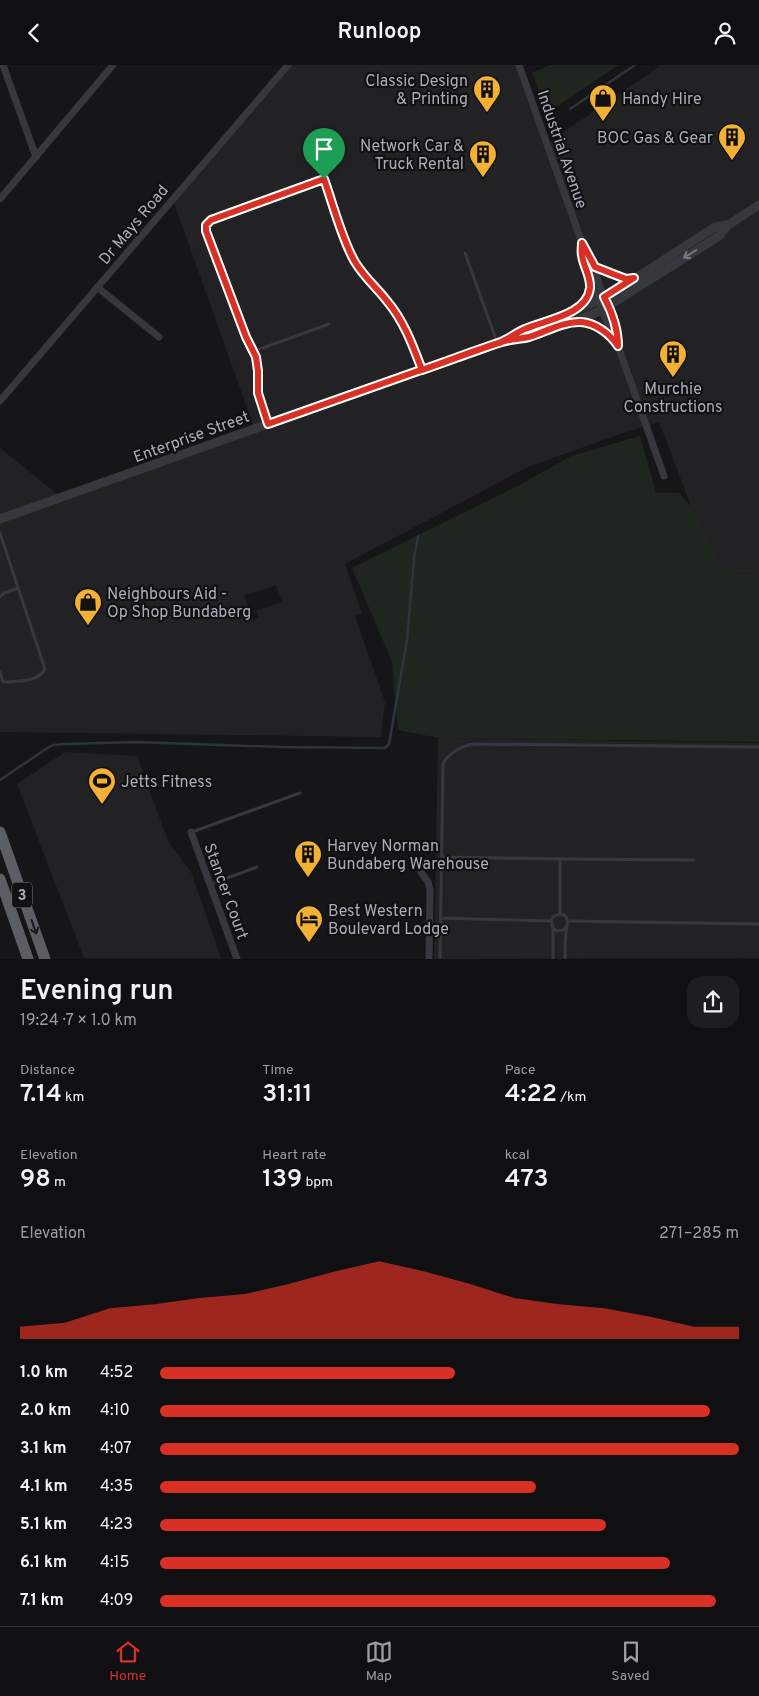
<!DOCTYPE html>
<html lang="en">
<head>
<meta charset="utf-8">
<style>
  :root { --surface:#101012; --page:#1e1e20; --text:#f1f3f6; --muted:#9c9d9f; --line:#303032; --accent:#d93025 }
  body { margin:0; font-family:Overpass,sans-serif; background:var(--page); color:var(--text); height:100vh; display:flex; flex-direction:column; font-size:19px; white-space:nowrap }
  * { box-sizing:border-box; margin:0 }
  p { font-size:16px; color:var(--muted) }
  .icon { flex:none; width:28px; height:28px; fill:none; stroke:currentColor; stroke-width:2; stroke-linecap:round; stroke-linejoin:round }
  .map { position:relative; height:894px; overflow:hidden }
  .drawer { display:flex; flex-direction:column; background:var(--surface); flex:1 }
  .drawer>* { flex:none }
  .pin { position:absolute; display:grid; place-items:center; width:42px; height:42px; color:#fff; margin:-51px -21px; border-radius:50% 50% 50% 0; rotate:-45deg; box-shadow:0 0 5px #0007 }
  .pin .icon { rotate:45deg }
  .round { display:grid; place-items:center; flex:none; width:52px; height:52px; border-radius:15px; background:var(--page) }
  .headline { display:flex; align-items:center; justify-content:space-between; height:85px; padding:0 20px }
  h1 { font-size:28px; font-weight:600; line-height:38px }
  .figures { display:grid; grid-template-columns:repeat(3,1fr); gap:8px; height:85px; padding:5px 20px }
  .figures div { display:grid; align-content:center }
  .figures b { font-size:25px; font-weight:600 }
  .figures small { font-size:14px; font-weight:400 }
  .figures p { font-size:14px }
  .chart { height:140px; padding:10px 20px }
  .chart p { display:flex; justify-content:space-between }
  .chart svg { width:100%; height:90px; margin-top:5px; fill:var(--accent); opacity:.7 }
  ul { padding:0 20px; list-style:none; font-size:16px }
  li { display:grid; grid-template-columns:80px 60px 1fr; align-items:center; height:38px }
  li i { height:12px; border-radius:6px; background:var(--accent) }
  header { display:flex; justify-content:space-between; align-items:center; height:65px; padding:0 20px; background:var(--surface); font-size:22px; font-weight:600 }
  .menu { display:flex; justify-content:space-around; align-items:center; height:70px; border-top:1px solid var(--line); background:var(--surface); font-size:14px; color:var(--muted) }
  .menu a { display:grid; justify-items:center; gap:2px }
  .menu .current { color:var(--accent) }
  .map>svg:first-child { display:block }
  .built { fill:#222225; fill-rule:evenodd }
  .green { fill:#1e261f }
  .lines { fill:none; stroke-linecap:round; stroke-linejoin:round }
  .stream { stroke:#2c353c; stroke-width:2.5 }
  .service { stroke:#37383d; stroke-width:3 }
  .minor { stroke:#37383d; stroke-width:7 }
  .tertiary { stroke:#37383d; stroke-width:9 }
  .trunk { stroke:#5b5e65; stroke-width:11 }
  .oneway { stroke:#757881 }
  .oneway2 { stroke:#18191b }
  .route-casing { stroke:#fff; stroke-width:10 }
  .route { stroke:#d93025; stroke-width:6 }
  .labels { text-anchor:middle; stroke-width:4.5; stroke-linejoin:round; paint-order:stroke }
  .shield { fill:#111113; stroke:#7b7e86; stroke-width:1 }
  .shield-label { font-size:15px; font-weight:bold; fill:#a8adb8 }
  .poi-label { font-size:16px; fill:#a8adb8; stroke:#111113; text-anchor:start }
  .street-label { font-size:16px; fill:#a8adb8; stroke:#111113 }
</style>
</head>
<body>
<header><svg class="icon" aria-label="back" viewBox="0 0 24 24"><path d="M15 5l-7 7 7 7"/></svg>Runloop<svg class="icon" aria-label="person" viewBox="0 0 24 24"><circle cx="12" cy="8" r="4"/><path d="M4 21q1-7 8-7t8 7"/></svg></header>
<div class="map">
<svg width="759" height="894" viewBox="0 0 759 894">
  <rect width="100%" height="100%" fill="#161618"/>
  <g class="built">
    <path d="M288,0h231l29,78 113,-78h98v509l-33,-1 -35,-67 -32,-84 -36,11 -95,34 -183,97 17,50 -7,2 30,86 -4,35 -381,-5v-284l62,50 193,-68 -82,-230zM276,520l6,17 -26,9 3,7 -6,2 -9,-24z"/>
    <path d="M438,673l321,5v215l-325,1z"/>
    <path d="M65,687l72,4 31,85 23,31 30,86h-137l-67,-174z"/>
  </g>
  <g class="green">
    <path d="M550,0h69l-72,48 -15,-40z"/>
    <path d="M640,371l16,57h23l12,13 35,67 33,1v168l-321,-4 -40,-8 -6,-68 -40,-94 171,-85 48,-27z"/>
  </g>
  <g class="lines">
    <g class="stream">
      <path d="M570,44l65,-44"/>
      <path d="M0,715l46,-31 7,-4 13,-1 70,-2 145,5 104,1 4,-4 18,-104 7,-82 4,-22"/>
    </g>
    <g class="service">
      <path d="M316,90l38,105c10,16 23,28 35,43 15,20 24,43 33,66"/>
      <path d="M465,188l32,89"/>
      <path d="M254,286l75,-27"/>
      <path d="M268,359l-10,-31v-22l-2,-14 -10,-20 -40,-106v-6l5,-5 113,-41"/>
      <path d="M0,468l45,136c-7,14 -28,12 -42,13l-3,-10"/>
      <path d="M0,532l4,-4 14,-5"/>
      <path d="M192,767l108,-39"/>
      <path d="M442,792l118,2v55"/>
      <path d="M560,794l134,1"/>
      <path d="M211,819l46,-17"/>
      <path d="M441,853l110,3"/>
      <path d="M567,856l192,3"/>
      <path d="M553,864v30"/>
      <path d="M440,894l3,-194c3,-11 20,-20 31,-21l285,3"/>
      <path d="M565,894c0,-9 0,-18 1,-26 0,-4 2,-9 1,-13 -2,-9 -12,-6 -16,0l2,8 4,3 6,-1 4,-4"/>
    </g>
    <g class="minor">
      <path d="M3,0l33,92"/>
      <path d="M519,0l63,178c9,14 14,31 19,47 7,19 17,36 17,56"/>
      <path d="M0,134l113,-134"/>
      <path d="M582,179c0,22 11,46 20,67 6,12 9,24 16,35l46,130"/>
      <path d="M593,200c8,8 30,16 41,13"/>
      <path d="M97,222l62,50"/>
      <path d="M577,243l11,-13 2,-12"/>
      <path d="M575,257c16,-1 27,8 39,18"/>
      <path d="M0,336l288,-336"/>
      <path d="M191,767l46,127"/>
      <path d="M421,807l7,10 2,8 -1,69"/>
    </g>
    <g class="tertiary">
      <path d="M509,273c30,-18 65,-24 95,-41 38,-21 74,-47 111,-70l13,-2"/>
      <path d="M0,454l497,-176 30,-5 46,-16 29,-12 117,-74 9,-11 31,-20"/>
    </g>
    <g class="trunk">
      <path d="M0,767l45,127"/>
      <path d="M0,814l28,80"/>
    </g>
  </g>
  <defs><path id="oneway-shaft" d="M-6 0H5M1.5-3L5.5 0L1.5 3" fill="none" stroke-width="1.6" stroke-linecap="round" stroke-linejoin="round" transform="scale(1.25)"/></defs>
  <use class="oneway" href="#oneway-shaft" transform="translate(690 189) rotate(148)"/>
  <use class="oneway2" href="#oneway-shaft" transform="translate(34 862) rotate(71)"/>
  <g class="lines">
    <g class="route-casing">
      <path id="route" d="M324,114l-113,41 -5,5v6l40,106 10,20 2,14v22l10,31 150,-53 4,-1c27,-9 53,-20 80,-28 9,-3 18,-3 27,-5 16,-5 35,-16 52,-15 15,1 29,12 37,24 0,-17 -6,-34 -14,-49l30,-19 -8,1 -31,-12 -13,-24c0,4 -1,8 0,12 1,11 9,21 8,33 -3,27 -45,32 -65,41 -10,4 -17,11 -27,14l-76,27c-9,-24 -18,-49 -35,-69 -10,-13 -23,-24 -32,-39 -13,-22 -22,-58 -31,-83"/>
    </g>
    <use href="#route" class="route"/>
  </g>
  <defs>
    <g id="building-pin" transform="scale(1.4375)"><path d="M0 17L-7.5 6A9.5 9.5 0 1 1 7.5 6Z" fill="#f2b134" stroke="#111113"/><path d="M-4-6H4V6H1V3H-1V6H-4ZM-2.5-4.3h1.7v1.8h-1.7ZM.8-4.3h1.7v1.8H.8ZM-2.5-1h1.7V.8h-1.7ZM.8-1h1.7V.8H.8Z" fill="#111"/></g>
    <g id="shop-pin" transform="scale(1.4375)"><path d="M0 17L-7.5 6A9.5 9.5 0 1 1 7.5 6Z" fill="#f2b134" stroke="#111113"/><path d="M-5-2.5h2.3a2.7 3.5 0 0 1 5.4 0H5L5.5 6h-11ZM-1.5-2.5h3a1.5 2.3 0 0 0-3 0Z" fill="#111"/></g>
    <g id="stadium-pin" transform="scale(1.4375)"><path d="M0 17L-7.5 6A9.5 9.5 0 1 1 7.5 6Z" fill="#f2b134" stroke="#111113"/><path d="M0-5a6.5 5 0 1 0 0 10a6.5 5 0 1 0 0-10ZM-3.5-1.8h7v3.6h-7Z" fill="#111"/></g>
    <g id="hotel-pin" transform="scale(1.4375)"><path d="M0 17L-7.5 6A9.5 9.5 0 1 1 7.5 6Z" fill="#f2b134" stroke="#111113"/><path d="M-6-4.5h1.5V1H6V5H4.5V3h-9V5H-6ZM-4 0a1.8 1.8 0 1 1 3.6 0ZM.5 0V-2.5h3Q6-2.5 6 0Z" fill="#111"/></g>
  </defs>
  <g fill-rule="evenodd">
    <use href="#building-pin" x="487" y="24"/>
    <use href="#shop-pin" x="603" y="33"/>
    <use href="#building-pin" x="732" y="72"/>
    <use href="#building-pin" x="483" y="89"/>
    <use href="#building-pin" x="673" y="289"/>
    <use href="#shop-pin" x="88" y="537"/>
    <use href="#stadium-pin" x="102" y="716"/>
    <use href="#building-pin" x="308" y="789"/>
    <use href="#hotel-pin" x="309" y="854"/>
  </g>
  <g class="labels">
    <rect class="shield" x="12" y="817.5" width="20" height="25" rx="4"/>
    <g class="shield-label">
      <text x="22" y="835">3</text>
    </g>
    <g class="poi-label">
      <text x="468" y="21" text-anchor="end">Classic Design<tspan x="468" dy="18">&amp; Printing</tspan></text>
      <text x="622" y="39">Handy Hire</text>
      <text x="713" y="78" text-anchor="end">BOC Gas &amp; Gear</text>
      <text x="464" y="86" text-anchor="end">Network Car &amp;<tspan x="464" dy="18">Truck Rental</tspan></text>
      <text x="673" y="329" text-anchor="middle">Murchie<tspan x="673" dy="18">Constructions</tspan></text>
      <text x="107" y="534">Neighbours Aid -<tspan x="107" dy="18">Op Shop Bundaberg</tspan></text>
      <text x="121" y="722">Jetts Fitness</text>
      <text x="327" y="786">Harvey Norman<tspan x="327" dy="18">Bundaberg Warehouse</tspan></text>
      <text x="328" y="851">Best Western<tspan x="328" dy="18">Boulevard Lodge</tspan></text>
    </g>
    <g class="street-label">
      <text transform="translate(563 84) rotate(71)" y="6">Industrial Avenue</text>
      <text transform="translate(133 159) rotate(-50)" y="6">Dr Mays Road</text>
      <text transform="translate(191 371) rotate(-20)" y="6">Enterprise Street</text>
      <text transform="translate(227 826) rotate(70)" y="6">Stancer Court</text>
    </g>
  </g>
</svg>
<div class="pin" style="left:324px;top:114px;background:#1e9e55"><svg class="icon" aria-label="arrive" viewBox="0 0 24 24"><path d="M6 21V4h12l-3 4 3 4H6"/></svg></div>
</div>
<section class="drawer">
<div class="headline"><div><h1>Evening run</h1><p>19:24 · 7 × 1.0 km</p></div><a class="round"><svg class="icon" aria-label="share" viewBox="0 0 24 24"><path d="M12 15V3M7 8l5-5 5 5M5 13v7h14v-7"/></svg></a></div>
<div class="figures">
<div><p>Distance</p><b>7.14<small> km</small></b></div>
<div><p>Time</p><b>31:11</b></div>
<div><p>Pace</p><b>4:22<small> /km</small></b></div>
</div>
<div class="figures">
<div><p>Elevation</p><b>98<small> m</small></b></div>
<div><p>Heart rate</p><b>139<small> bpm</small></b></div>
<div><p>kcal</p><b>473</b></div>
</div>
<div class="chart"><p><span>Elevation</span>271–285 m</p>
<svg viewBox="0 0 160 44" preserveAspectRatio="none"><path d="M0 44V38L10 36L20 29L30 27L40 24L50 22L60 17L70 11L80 6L90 11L100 17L110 24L120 27L130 29L140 33L150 38L160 38V44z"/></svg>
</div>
<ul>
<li><b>1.0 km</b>4:52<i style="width:51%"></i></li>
<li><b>2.0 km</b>4:10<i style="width:95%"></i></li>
<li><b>3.1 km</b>4:07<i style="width:100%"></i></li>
<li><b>4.1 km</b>4:35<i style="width:65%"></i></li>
<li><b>5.1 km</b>4:23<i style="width:77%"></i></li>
<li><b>6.1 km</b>4:15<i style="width:88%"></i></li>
<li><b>7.1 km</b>4:09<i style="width:96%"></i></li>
</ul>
</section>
<nav class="menu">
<a class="current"><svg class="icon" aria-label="home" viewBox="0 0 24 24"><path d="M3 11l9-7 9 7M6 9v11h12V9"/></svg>Home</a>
<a><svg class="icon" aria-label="map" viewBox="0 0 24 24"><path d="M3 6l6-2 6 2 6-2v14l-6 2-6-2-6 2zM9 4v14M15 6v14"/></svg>Map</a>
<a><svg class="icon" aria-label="saved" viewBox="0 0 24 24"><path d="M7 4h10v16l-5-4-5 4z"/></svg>Saved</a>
</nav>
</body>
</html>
